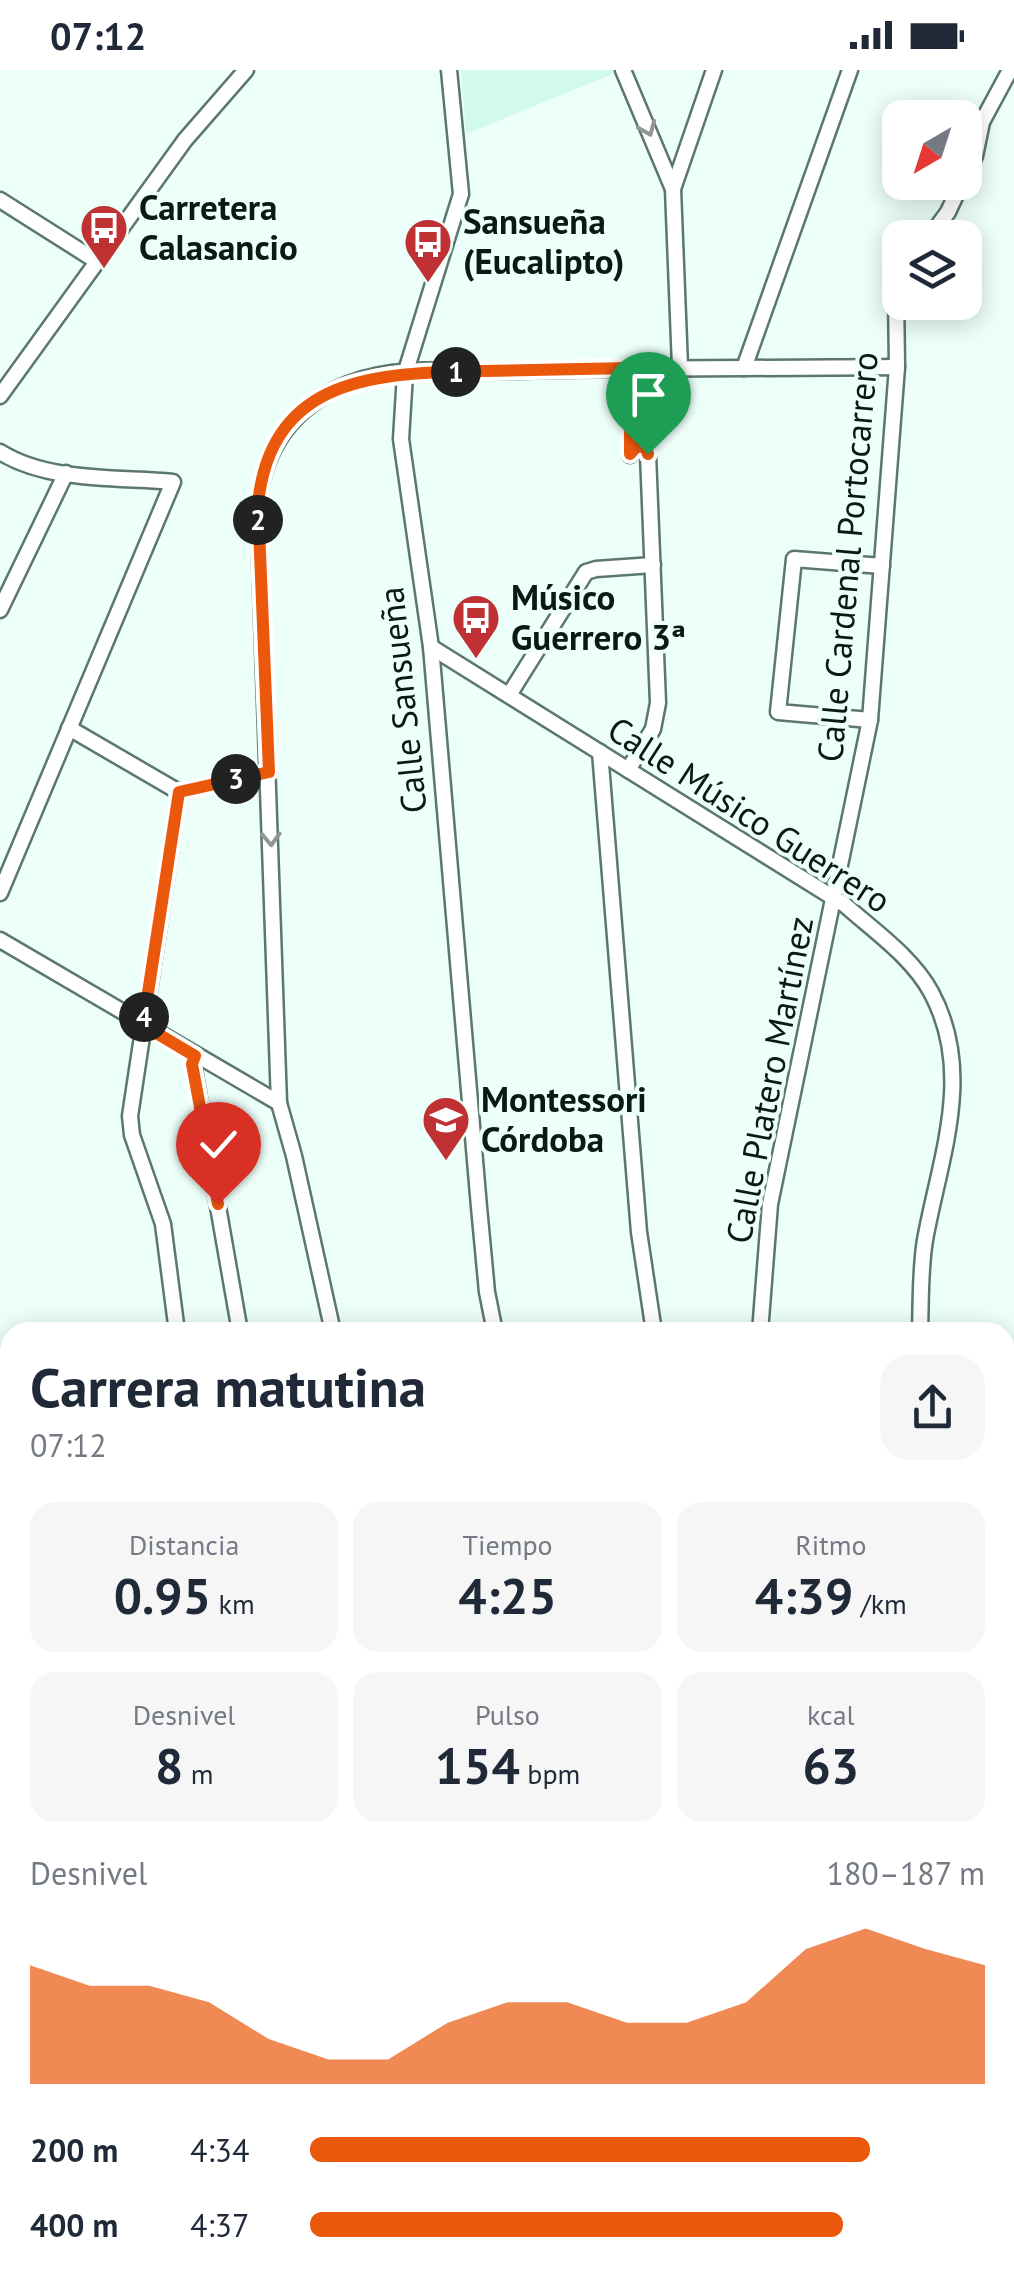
<!DOCTYPE html>
<html lang="es">
<head>
<meta charset="utf-8">
<style>
  :root { --surface:#fff; --page:#f6f6f7; --text:#1f2937; --muted:#747a83; --accent:#ea580c }
  body { margin:0; font-family:"PT Sans",sans-serif; background:var(--page); color:var(--text); height:100vh; display:flex; flex-direction:column; font-size:38px; white-space:nowrap }
  * { box-sizing:border-box; margin:0 }
  p { font-size:32px; color:var(--muted) }
  .icon { flex:none; width:55px; height:55px; fill:none; stroke:currentColor; stroke-width:2; stroke-linecap:round; stroke-linejoin:round }
  .map { position:relative; flex:1; overflow:hidden }
  .sheet { position:absolute; left:0px; top:1252px; width:1015px; height:962px; display:flex; flex-direction:column; background:var(--surface); border-radius:30px 30px 0 0; box-shadow:0 5px 25px #0003 }
  .sheet>* { flex:none }
  .needle { width:65px; rotate:219deg }
  .tools { position:absolute; left:882px; top:30px; display:grid; gap:20px }
  .tools a { display:grid; place-items:center; width:100px; height:100px; border-radius:20px; background:var(--surface); box-shadow:0 5px 25px #0003; font-size:50px }
  .pin { position:absolute; display:grid; place-items:center; width:85px; height:85px; color:#fff; margin:-102px -42px; border-radius:50% 50% 50% 0; rotate:-45deg; box-shadow:0 0 10px #0007 }
  .pin .icon { rotate:45deg }
  .km { position:absolute; width:50px; height:50px; margin:-25px; border-radius:50%; background:#222; color:#fff; font-size:28px; line-height:50px; text-align:center }
  .round { display:grid; place-items:center; flex:none; width:105px; height:105px; border-radius:30px; background:var(--page) }
  .summary { display:flex; align-items:center; justify-content:space-between; height:170px; padding:0 30px }
  h1 { font-size:55px; font-weight:700; line-height:75px }
  .stats { display:grid; grid-template-columns:repeat(3,1fr); gap:15px; height:170px; padding:10px 30px }
  .stats div { display:grid; align-content:center; border-radius:25px; background:var(--page); text-align:center }
  .stats b { font-size:50px; font-weight:700 }
  .stats small { font-size:28px; font-weight:400 }
  .stats p { font-size:28px }
  .chart { height:280px; padding:20px 30px }
  .chart p { display:flex; justify-content:space-between }
  .chart svg { width:100%; height:180px; margin-top:10px; fill:var(--accent); opacity:.7 }
  ul { padding:0 30px; list-style:none; font-size:32px }
  li { display:grid; grid-template-columns:160px 120px 1fr; align-items:center; height:75px }
  li i { height:25px; border-radius:12px; background:var(--accent) }
  .status { display:flex; justify-content:space-between; align-items:center; height:70px; padding:0 50px; background:var(--surface); direction:ltr }
  .status svg { height:28px; fill:currentColor }
  .map>svg:first-child { display:block }
  .built { fill:#d1faed }
  .lines { fill:none; stroke-linecap:round; stroke-linejoin:round }
  .minor-casing { stroke:#5b776e; stroke-width:19 }
  .minor { stroke:#fff; stroke-width:14 }
  .oneway { stroke:#929795 }
  .route-casing { stroke:#fff; stroke-width:20 }
  .route { stroke:#ea580c; stroke-width:12 }
  .labels { text-anchor:middle; stroke-width:8; stroke-linejoin:round; paint-order:stroke }
  .poi-label { font-size:35px; font-weight:bold; fill:#0c1814; stroke:#ecfff9; text-anchor:start }
  .street-label { font-size:35px; fill:#0c1814; stroke:#ecfff9 }
</style>
</head>
<body>
<div class="status"><b>07:12</b><svg viewBox="0 0 49 12"><path d="M0 12V9h3v3zM5 12V6h3v6zM10 12V3h3v9zM15 12V0h3v12zM26 1h20v11H26zM47 4h2v5h-2z"/></svg></div>
<div class="map">
<svg width="1014" height="2214" viewBox="0 0 1014 2214">
  <rect width="100%" height="100%" fill="#ecfff9"/>
  <path class="built" d="M461,0h153l1,3 -149,61z"/>
  <g class="lines">
    <g class="minor-casing">
      <g id="minor">
        <path d="M449,0l12,124 -56,180 -4,65 30,208 48,560 8,85 8,40"/>
        <path d="M623,0l50,119 7,178"/>
        <path d="M965,107l10,-21 7,-34 28,-52"/>
        <path d="M673,119l41,-119"/>
        <path d="M0,130l98,62"/>
        <path d="M929,168l19,-26 14,-30"/>
        <path d="M629,298l1,87"/>
        <path d="M744,298l106,-298"/>
        <path d="M0,326l185,-256 61,-70"/>
        <path d="M0,382c48,30 117,25 173,30l-173,411"/>
        <path d="M0,540l66,-137"/>
        <path d="M431,577l414,258c29,26 67,52 86,87 44,81 9,165 -6,248 -5,30 -4,62 -5,92"/>
        <path d="M509,625l77,-123 10,-3 57,-4"/>
        <path d="M870,650l-92,-8 16,-153 88,7"/>
        <path d="M69,658l110,64 90,-20"/>
        <path d="M600,682l39,480 15,100"/>
        <path d="M628,700l25,-41 5,-26 -10,-249"/>
        <path d="M0,870l279,163"/>
        <path d="M195,986l-2,8 47,268"/>
        <path d="M177,1262l-14,-108 -31,-89 -2,-19 49,-324"/>
        <path d="M333,1262l-39,-176 -15,-53 -21,-599c6,-58 36,-98 90,-120 50,-20 115,-12 167,-13 128,-3 255,-3 382,-4"/>
        <path d="M760,1262l10,-128 100,-484 27,-353 -1,-73 4,-14"/>
        <path d="M1005,1287l9,37"/>
        <path d="M1005,1405l9,-14"/>
        <path d="M0,1503l10,5"/>
        <path d="M1005,1546l9,13"/>
        <path d="M0,1547l10,-26"/>
        <path d="M1005,1731l9,-5"/>
        <path d="M0,1750l10,6"/>
        <path d="M1005,1824l9,-43"/>
        <path d="M0,2021l10,65"/>
        <path d="M1005,2061l9,-5"/>
        <path d="M10,2108l-8,47 8,44"/>
        <path d="M518,2205l1,9"/>
        <path d="M539,2205l3,9"/>
        <path d="M948,2205l20,9"/>
        <path d="M131,2214l2,-9"/>
      </g>
    </g>
    <use href="#minor" class="minor"/>
  </g>
  <defs><path id="oneway-chevron" d="M-2-3.5L2.5 0L-2 3.5" fill="none" stroke-width="1.6" stroke-linecap="round" stroke-linejoin="round" transform="scale(2.5)"/></defs>
  <g class="oneway">
    <use href="#oneway-chevron" transform="translate(648 59) rotate(67)"/>
    <use href="#oneway-chevron" transform="translate(271 769) rotate(88)"/>
  </g>
  <g class="lines">
    <g class="route-casing">
      <path id="route" d="M218,1134l-26,-140 3,-8 -52,-31 36,-233 90,-20 -11,-268c13,-130 123,-131 227,-133 48,-1 96,-2 145,-3v86l7,-8 9,2 2,6"/>
    </g>
    <use href="#route" class="route"/>
  </g>
  <defs>
    <g id="bus-pin" transform="scale(2.5)"><path d="M0 17L-7.5 6A9.5 9.5 0 1 1 7.5 6Z" fill="#c03134" stroke="#ecfff9"/><path d="M-5-6H5V4H4V6H2V4H-2V6H-4V4H-5ZM-3.5-4V0h7V-4ZM-3.5 1.2v1.5H-2V1.2ZM2 1.2v1.5H3.5V1.2Z" fill="#fff"/></g>
    <g id="school-pin" transform="scale(2.5)"><path d="M0 17L-7.5 6A9.5 9.5 0 1 1 7.5 6Z" fill="#c03134" stroke="#ecfff9"/><path d="M0-5L7-2L0 1L-7-2ZM-4 1L0 2.5L4 1V4Q0 6-4 4Z" fill="#fff"/></g>
  </defs>
  <g fill-rule="evenodd">
    <use href="#bus-pin" x="104" y="158"/>
    <use href="#bus-pin" x="428" y="172"/>
    <use href="#bus-pin" x="476" y="548"/>
    <use href="#school-pin" x="446" y="1050"/>
  </g>
  <g class="labels">
    <g class="poi-label">
      <text x="139" y="150">Carretera<tspan x="139" dy="40">Calasancio</tspan></text>
      <text x="463" y="164">Sansueña<tspan x="463" dy="40">(Eucalipto)</tspan></text>
      <text x="511" y="540">Músico<tspan x="511" dy="40">Guerrero 3ª</tspan></text>
      <text x="481" y="1042">Montessori<tspan x="481" dy="40">Córdoba</tspan></text>
    </g>
    <g class="street-label">
      <text transform="translate(848 487) rotate(-85)" y="12">Calle Cardenal Portocarrero</text>
      <text transform="translate(403 630) rotate(-96)" y="12">Calle Sansueña</text>
      <text transform="translate(749 745) rotate(33)" y="12">Calle Músico Guerrero</text>
      <text transform="translate(770 1010) rotate(-79)" y="12">Calle Platero Martínez</text>
    </g>
  </g>
</svg>
<div class="tools">
<a><svg class="needle" viewBox="-14 -14 28 28"><path d="M0-13l5 13h-10z" fill="#e53935"/><path d="M0 13l5-13h-10z" fill="#747a83"/></svg></a>
<a><svg class="icon" aria-label="layers" viewBox="0 0 24 24"><path d="M12 4l9 5-9 5-9-5zM3 14l9 5 9-5"/></svg></a>
</div>
<div class="pin" style="left:648px;top:384px;background:#1e9e55"><svg class="icon" aria-label="arrive" viewBox="0 0 24 24"><path d="M6 21V4h12l-3 4 3 4H6"/></svg></div>
<div class="pin" style="left:218px;top:1134px;background:#d93025"><svg class="icon" aria-label="check" viewBox="0 0 24 24"><path d="M5 12l5 5 9-10"/></svg></div>
<b class="km" style="left:456px;top:302px">1</b>
<b class="km" style="left:258px;top:450px">2</b>
<b class="km" style="left:236px;top:709px">3</b>
<b class="km" style="left:144px;top:947px">4</b>
<section class="sheet">
<div class="summary"><div><h1>Carrera matutina</h1><p>07:12</p></div><a class="round"><svg class="icon" aria-label="share" viewBox="0 0 24 24"><path d="M12 15V3M7 8l5-5 5 5M5 13v7h14v-7"/></svg></a></div>
<div class="stats">
<div><p>Distancia</p><b>0.95<small> km</small></b></div>
<div><p>Tiempo</p><b>4:25</b></div>
<div><p>Ritmo</p><b>4:39<small> /km</small></b></div>
</div>
<div class="stats">
<div><p>Desnivel</p><b>8<small> m</small></b></div>
<div><p>Pulso</p><b>154<small> bpm</small></b></div>
<div><p>kcal</p><b>63</b></div>
</div>
<div class="chart"><p><span>Desnivel</span>180–187 m</p>
<svg viewBox="0 0 160 44" preserveAspectRatio="none"><path d="M0 44V15L10 20L20 20L30 24L40 33L50 38L60 38L70 29L80 24L90 24L100 29L110 29L120 24L130 11L140 6L150 11L160 15V44z"/></svg>
</div>
<ul>
<li><b>200 m</b>4:34<i style="width:83%"></i></li>
<li><b>400 m</b>4:37<i style="width:79%"></i></li>
</ul>
</section>
</div>
</body>
</html>
